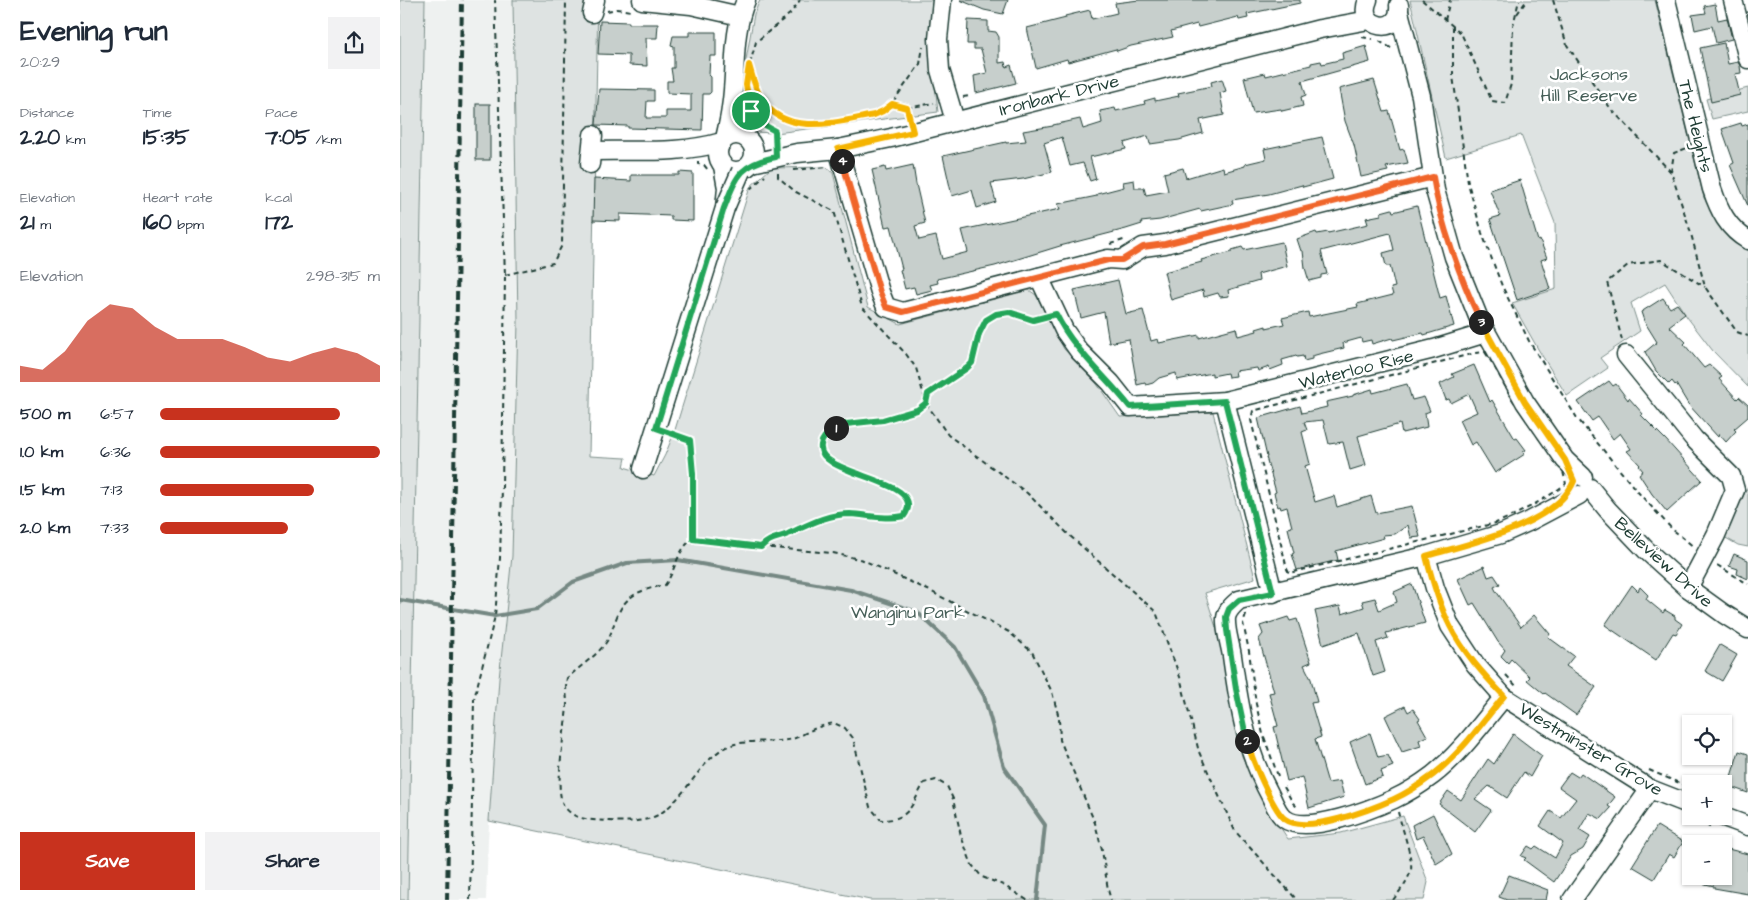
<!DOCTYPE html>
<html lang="en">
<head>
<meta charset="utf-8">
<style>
  :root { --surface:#fff; --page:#f2f2f3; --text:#1f2937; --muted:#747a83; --accent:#c8321e }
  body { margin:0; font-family:"Architects Daughter",sans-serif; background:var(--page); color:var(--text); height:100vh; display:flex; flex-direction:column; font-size:19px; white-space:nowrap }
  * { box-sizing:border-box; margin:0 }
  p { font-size:16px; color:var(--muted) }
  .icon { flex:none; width:28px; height:28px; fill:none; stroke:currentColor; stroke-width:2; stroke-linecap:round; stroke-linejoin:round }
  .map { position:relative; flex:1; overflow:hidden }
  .drawer { display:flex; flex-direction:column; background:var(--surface); width:400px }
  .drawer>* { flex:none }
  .fabs { position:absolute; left:1282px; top:715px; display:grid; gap:10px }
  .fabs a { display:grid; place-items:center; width:50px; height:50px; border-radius:0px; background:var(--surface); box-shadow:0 1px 4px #0004; font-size:25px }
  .pin { position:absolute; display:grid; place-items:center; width:42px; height:42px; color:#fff; margin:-21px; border:2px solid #fff; border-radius:50%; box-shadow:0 1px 5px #0007 }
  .km { position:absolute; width:25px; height:25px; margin:-12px; border-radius:50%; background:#222; color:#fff; font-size:14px; line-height:25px; text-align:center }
  .round { display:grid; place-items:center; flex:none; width:52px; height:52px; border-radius:0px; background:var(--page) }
  .overview { display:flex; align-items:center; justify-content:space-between; height:85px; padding:0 20px }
  h1 { font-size:28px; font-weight:700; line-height:38px }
  .stats { display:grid; grid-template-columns:repeat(3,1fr); gap:8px; height:85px; padding:5px 20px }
  .stats div { display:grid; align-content:center }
  .stats b { font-size:21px; font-weight:700 }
  .stats small { font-size:14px; font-weight:400 }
  .stats p { font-size:14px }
  .chart { height:140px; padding:10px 20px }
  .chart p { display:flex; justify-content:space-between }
  .chart svg { width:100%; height:90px; margin-top:5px; fill:var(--accent); opacity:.7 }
  .primary-button { display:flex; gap:10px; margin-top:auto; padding:10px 20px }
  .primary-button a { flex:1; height:58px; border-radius:0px; background:var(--accent); color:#fff; font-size:20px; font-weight:700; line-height:58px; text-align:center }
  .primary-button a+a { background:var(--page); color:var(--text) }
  ul { padding:0 20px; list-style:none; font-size:16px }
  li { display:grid; grid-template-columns:80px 60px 1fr; align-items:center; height:38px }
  li i { height:12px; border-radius:6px; background:var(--accent) }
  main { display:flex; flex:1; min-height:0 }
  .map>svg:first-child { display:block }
  .built { fill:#eef1f0 }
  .green { fill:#dee3e2; stroke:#7e908b }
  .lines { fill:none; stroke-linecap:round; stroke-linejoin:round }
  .stream { stroke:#758883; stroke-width:4 }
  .building { fill:#c7cfcc; stroke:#1f3d34 }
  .minor-casing { stroke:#1f3d34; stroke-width:21 }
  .path { stroke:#1f3d34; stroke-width:2; stroke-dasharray:5 4; stroke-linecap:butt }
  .minor { stroke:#fff; stroke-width:18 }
  .rail { stroke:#1f3d34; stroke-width:4; stroke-dasharray:8 4; stroke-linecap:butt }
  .minor-bridge-casing { stroke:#1f3d34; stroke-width:21; stroke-linecap:butt }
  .minor-bridge { stroke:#fff; stroke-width:18 }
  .split-1-casing { stroke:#fff; stroke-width:10 }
  .split-2-casing { stroke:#fff; stroke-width:10 }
  .split-3-casing { stroke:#fff; stroke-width:10 }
  .split-4-casing { stroke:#fff; stroke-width:10 }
  .split-5-casing { stroke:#fff; stroke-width:10 }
  .split-1 { stroke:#22a559; stroke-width:6 }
  .split-2 { stroke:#22a559; stroke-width:6 }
  .split-3 { stroke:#f5b400; stroke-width:6 }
  .split-4 { stroke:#f0652b; stroke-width:6 }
  .split-5 { stroke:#f5b400; stroke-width:6 }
  .labels { text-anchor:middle; stroke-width:5; stroke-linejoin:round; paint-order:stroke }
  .park-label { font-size:18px; fill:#455e57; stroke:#fff }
  .street-label { font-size:18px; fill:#1f3d34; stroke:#fff }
</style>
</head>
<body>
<main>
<section class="drawer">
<div class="overview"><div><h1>Evening run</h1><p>20:29</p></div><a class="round"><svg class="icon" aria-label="share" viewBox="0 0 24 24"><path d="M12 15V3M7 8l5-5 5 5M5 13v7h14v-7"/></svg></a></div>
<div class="stats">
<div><p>Distance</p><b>2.20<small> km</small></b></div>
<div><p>Time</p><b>15:35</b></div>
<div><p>Pace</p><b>7:05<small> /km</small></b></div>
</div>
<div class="stats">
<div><p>Elevation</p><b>21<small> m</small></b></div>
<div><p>Heart rate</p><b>160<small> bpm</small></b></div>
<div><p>kcal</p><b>172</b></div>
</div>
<div class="chart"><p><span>Elevation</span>298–315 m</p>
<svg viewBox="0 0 160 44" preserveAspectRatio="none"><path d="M0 44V36L10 38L20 29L30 14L40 6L50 8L60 17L70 23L80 23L90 23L100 27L110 32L120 34L130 30L140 27L150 30L160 36V44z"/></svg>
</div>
<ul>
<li><b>500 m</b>6:57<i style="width:82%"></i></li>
<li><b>1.0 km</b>6:36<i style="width:100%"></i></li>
<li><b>1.5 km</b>7:13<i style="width:70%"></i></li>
<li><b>2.0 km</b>7:33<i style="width:58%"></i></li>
</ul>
<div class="primary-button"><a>Save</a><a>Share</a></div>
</section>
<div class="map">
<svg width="1348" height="900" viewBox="0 0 1348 900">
  <rect width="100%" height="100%" fill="#fff"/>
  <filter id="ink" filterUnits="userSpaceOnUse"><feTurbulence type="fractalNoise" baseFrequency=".02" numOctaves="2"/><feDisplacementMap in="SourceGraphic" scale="10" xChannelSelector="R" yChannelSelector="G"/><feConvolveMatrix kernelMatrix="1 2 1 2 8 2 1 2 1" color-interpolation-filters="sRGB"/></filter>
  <g filter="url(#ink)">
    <path class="built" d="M25,0h88l5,322 -6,234 -13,123 -11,161 -2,60h-78z"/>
    <g class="green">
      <path d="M0,0h25l-17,900h-8z"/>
      <path d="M113,0h85l-9,456 37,2 -2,9 30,9 11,-21 9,-22 76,-246 21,-19 55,-1 7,6 35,134 32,17 129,-34 7,5 28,54 33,35 23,33 93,-5 42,166 -50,15 17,53 7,52 13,58 20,43 26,40 53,-6 62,-17 25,66 -4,18h-554l-381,-79 10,-142 13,-123 6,-234z"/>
      <path d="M360,0h174l-5,26 9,86 -162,21 -25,-1 -14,-20 17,-98z"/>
      <path d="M1010,0h245l49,198 21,33 23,17v139l-35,-36 -26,-34 -22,-34 -34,20 9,28 -40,27 8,10 -41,28 -29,-47 -26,-46 44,-14 -1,-66 -34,-88 -75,23z"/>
      <path d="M1348,88v23l-36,8 -6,-20z"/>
      <path d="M1348,486v61l-10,-2 -14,-8z"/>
    </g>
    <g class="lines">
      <path class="stream" d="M0,600l95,16 42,-7 36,-27 54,-19 51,-3 173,30 66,22 38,35 29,49 20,71 41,58 -8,75"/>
    </g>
    <g class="building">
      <path d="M560,0h48l-5,14 -19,-4z"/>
      <path d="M739,0h161v3l-53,11 1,4 -9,2 -1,-3 -40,10 -1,-3 -26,7 2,6 -42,9 -14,5 -1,-2 -48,13 -1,-3 -31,9 -9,-40 39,-10 -1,-2 25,-6 2,9 25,-6 -2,-10z"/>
      <path d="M1315,4l3,16 9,-2 5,21 -16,4 -4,-17 -17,4 -3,-15 14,-2 -2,-7z"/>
      <path d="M568,20l20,1v10l8,1 3,5v26l6,-1 1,5 5,-2 5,18 -40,10 -2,-17 13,-3 -6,-24h-7v-5h-7z"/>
      <path d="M200,21l29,1v2h29l-1,14h-11l1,28 -18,-1v-10l-31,-1z"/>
      <path d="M289,32h27v24h-6l-1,19 2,2v15l-2,2h-6l-1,36 -74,-2v-2l-32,-1 3,-36 55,1v11h-7l-1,17h20v-7h25v-17l-24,-1v-12h6l-2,-13h3v-22l-3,-1 2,-9h16z"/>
      <path d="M1324,43l4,21 10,-2 2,4 1,7 -6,1 5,21 -29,7 -11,-54z"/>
      <path d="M966,46l4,16 -68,19 4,14 -5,2 2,9 -21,5 -1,-2 -28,4 -9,-35 21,-5 1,3 45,-11v-2l10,-2 1,3 21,-5 -1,-6z"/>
      <path d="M822,79l4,12 -6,2 4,22 -24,5 3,13 -24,7 -29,4 -2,-8 -24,7 2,6 -36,8 6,22 -6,2 -7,-18 -13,3 -8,-29 -18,6 8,29 -29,7 -32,4 5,19 -19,6 -5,-18 -20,6 -9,-40 63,-14v1l20,-2 -3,-10 30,-5v-1l27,-6 3,10 19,-6 -2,-12 15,-3 1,3 29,-7 -1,-3 11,-3v3l24,-5 -1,-3 34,-7 -1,-4z"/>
      <path d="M974,80l10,32 5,-1 11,39 4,-1 4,14 -22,4 2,4 -27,6 -7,-32 -9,-24 -6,-32z"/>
      <rect x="76" y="104" width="14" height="56"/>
      <path d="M1341,123l1,3 6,-2v82l-18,-41 4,-2 -12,-34z"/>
      <path d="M922,137l11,42 -30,8 -1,-2 -33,9 -37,6 1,4 -32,7 -1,-2 -40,11 -19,2 1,2 -16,5 -66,17 -65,20 -58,13 1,4 -8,2 2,5 -16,4 -2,-7 -9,2 -5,-19 2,-1 -11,-43 -6,1 -13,-57 13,-3 1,4 27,-6 3,19 9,39 -10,3 4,14 17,-4 6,23 26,-7 -6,-22 98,-21 -2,-5 39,-8v-2l27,-7 -1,-5 11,-2 1,8h9l2,7 22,-4 -4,-18 19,-5 3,10 37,-11 1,5 21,-6v-2l21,-5 -2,-10z"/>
      <path d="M279,172l14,1v48l-22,-1v-4l-51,-2v7l-27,-1 1,-41 37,2v-6h48z"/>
      <path d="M1120,180l18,61 2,-1 7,18 -6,2 9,29 -33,11 -27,-81 10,-3 -10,-26z"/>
      <path d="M1017,206l23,92 6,-2 8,30 -30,9 -1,-2 -30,7 -1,-2 -20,6 -1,-4 -9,2 -1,-4 -18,5 1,5 -25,6 -7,2v3l-8,2 -1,-5 -6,1 -1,-1 -14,4 1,5 -13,5 -1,-3 -11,4 -1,-3 -22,3 1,5 -8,1 -1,-4 -15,3v-3l-35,7 -1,-7 -17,5 -6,5 -7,2 -1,-2 -8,2 -8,-46 -20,4 -5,-31 -23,6 -7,-28 44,-10 8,34 17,-4 8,31 7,-2 1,4 40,-8v3l37,-10 2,8 19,-5 -1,-2 10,-3v2l18,-4 -2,-6 26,-6 1,5 49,-10 -1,-3 36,-9 -2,-7 4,-1 -5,-21h-4l-3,-13 11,-3 -4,-17 -69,18 6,23 -6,1v3l-12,3 -4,-13 -2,-17h-2l-4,-12 19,-7 1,2 11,-2v1l40,-9 -2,-6 15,-3v-3l11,-3 1,3z"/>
      <path d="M882,242l5,24 -29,8 1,7 -31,9 1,6 -9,1 -2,-4 -14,4 -1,-7 -32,10 -7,-28 38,-10 -1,-2 31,-8v-2l10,-3 2,3z"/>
      <path d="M1263,298l7,10 7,-4 8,10 -16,12 17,16 -2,2 20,24 5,-3 13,12 -3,2 18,20 2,-2 9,8v12l-14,12 2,2 -10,11 -7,-8 -1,3 -30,-33 -12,-20 -1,1 -3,-4 -3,3 -13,-13 -11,-19 12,-10 -13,-21 -3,-9z"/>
      <path d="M1074,365l16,37 2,-2 23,39 2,-1 9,12 -3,2 2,2 -30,19 -19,-31 -5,3 -12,-25 18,-8 -8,-18 -18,9 -2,-4 -3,1 -6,-16 14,-7 -2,-3z"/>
      <path d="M1209,381l4,5 3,-2 12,16 1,-2 14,16 -2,1 25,25 36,40 -35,32 -15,-18 -13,-20 4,-3 -4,-5 1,-1 -13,-14 4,-2 -11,-16 -7,6 -15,-22 -6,4 -14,-19z"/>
      <path d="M1007,384l5,16 12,-3 6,14 -5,2 2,14 -25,6 -2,-9 -42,12 8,29 -16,5 -7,-28 -14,2 -6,-24 -19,2 3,8 -5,2 8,32 -5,2 10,36 19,-6 3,11 34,-11 5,17 36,-7 8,31 -9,1 -3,-13 -13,9 -12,1 1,3 -48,13 2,9 -41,10 -5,-16 2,-1 -6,-25 4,-1 -5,-20 -6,2 -1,-3 -2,1 -4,-14 2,-1 -10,-35h1l-9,-39 42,-12 2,7 25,-6 -1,-5 27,-6v-1l19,-6 1,4z"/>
      <path d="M1334,554l14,6v19l-11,-5 1,-5 -9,-3z"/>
      <path d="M1084,566l4,11 6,-2 6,9 -6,3 2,4 25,36 13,-12 16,19 -2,3 26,19 -8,10 30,21 -20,28 -31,-22 -1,1 -17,-14 3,-3 -19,-18 -3,4 -7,-7 4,-6 -7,-8 -24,-39 -4,2 -12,-26z"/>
      <path d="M1012,584l13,39 -39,10 2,5 -12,4 9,30 -12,4 -14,-43 -36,12 -8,-34 25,-5 2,8 22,-7 -2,-6 13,-3 4,12 18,-8 -3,-10z"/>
      <path d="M1232,585l6,6 2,-4 8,8 -2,4 17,14 2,-3 10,6v3l7,5 -6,10 -3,-1 -17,27 -51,-35z"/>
      <path d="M888,617l2,4 7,-2 14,43 -7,3 7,14 6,23 -6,1 10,34 -6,2 13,44 12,-2 4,16 -35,11 -7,-31 -15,4 -13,-54 4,-1 -9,-33 5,-1 -15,-53 4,-5 -3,-8z"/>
      <path d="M1320,645l17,10 -15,26 -17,-10z"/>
      <path d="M1005,706l3,6 5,-3 7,10 -2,1 9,16 -8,4 2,6 -19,6 -17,-36z"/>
      <path d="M970,733l8,24 10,-2 5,11 -12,5 2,6 -18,7 -15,-42z"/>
      <path d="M1113,734l29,22 -12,21 -6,-5 -17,26 -18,-12 -14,13 16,11 -16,22 -36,-28 9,-13 13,9 27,-41 6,5z"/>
      <path d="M1339,751l9,3v39l-20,-7z"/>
      <path d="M1170,772l8,5 3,-4 34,24 -7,9 3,2 -10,11 -12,-6 -10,17 11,7 -7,12 -12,7 -17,26 -30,-22 2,-2 -5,-2 7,-10 5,3 3,-3 19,12 8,-15 -23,-17 10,-15 11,7 15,-19 -17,-12z"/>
      <path d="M1033,814l19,40 -16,10 -13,-28 -7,3 -4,-14z"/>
      <path d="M1257,826l26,16 -9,15 -5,-3 -15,25 -22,-13z"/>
      <path d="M1324,848l24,6v40l-34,-6v-2l-26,-6 1,-4h35z"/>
      <path d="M1109,875l39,15 -2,10h-39l-8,-3z"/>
    </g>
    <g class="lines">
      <g class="minor-casing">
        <g id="minor">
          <path d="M242,0l49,5 49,11"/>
          <path d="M542,0l-4,39 2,31 15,51"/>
          <path d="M968,0c-13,29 34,37 31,5"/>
          <path d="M1266,0l46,189c7,21 16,40 36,51"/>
          <path d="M1333,0l15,59"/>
          <path d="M999,12l22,84 14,94 19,67 25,62 46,83 40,58 18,17"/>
          <path d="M192,13l3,-13"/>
          <circle cx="336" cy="153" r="18"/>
          <path d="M325,139c2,-10 5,-21 6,-31 6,-37 0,-72 15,-108"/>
          <path d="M438,149l42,143 6,15 17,5 205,-53 14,1 21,-13 22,-3 268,-67"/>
          <path d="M193,151c43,-1 88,3 129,-9"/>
          <path d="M352,163l45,-10 41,-4 53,-11 429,-109 49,-9"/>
          <path d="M190,164l3,-29"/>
          <path d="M639,277l25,53 15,21 32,32 19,24 95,-6 209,-52 52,-16"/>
          <path d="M1226,355l68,84 37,37 4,14 -19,45 -28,53"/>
          <path d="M825,401l48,192"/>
          <path d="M243,469l82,-261 2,-20 -4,-22"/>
          <path d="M1190,488l17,21 39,41 42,38 36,26 24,15"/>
          <path d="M1026,556l9,32 15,38 25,38 29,33 146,92 41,16"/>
          <path d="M1104,697c-22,26 -44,57 -71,78 -12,9 -26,18 -39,24 -22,10 -88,36 -109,20 -6,-4 -11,-15 -14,-22 -25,-46 -32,-91 -39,-141 -2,-13 -7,-26 -6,-38 1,-8 7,-13 13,-18l187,-44 75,-22 27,-12 51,-27"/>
          <path d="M1321,816l27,10"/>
          <path d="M1172,900l78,-111"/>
        </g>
      </g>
      <g class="path">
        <path d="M1022,0l39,33 31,68 13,2 6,-19 2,-58 6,-26"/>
        <path d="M1153,0l14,45 44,64 60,63 19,58 15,57 32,45 11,4"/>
        <path d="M207,11l9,-2 16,2"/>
        <path d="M1117,14l10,-14"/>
        <path d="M1045,20l5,-20"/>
        <path d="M1053,26v50l15,107 14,50 20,53 27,55 48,77 59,72 36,39 22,18"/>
        <path d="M962,37l10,2"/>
        <path d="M979,41l15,9"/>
        <path d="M350,64l6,-22 35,-29 9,-13"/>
        <path d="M350,66c3,11 5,23 11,32 25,40 75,24 113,17l16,-9 30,-42 3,-17"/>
        <path d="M563,97l7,-1"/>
        <path d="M348,98c3,19 9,26 27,33v12"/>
        <path d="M492,103l15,5 3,11"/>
        <path d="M507,108l27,-5"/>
        <path d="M298,161v3l6,1 5,6"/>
        <path d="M393,170l35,-3"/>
        <path d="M1271,172l3,-19 13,-5"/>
        <path d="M378,173v4l18,15 38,19 28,96 44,47 10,14 10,35 22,32 79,58 43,43 86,76 24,65 19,75 36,79 62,69"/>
        <path d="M350,189l15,-13"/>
        <path d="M710,244l17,-5"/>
        <path d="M105,275l48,-12 9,-18 4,-245"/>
        <path d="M1222,340l-15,-58 21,-17 33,-5 44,27"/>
        <path d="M1085,352l9,14 18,33 28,41 22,27 4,17c-22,16 -44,28 -70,39l-207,50 -2,-4 -36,-149 2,-9 222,-58z"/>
        <path d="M270,433l21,7 2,34v64"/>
        <path d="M361,547l72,6 30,7 65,30 81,42 23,20 20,40 7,26 1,22 35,83 7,27 6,40 3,10"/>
        <path d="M1317,565l31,19"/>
        <path d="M846,614l-3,9 6,28 7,53 7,30 15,42"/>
        <path d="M1106,675l12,13"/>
        <path d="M1249,770l42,18"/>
        <path d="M884,787l9,16 5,5"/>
        <path d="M1291,820l19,7"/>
        <path d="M70,900l4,-201 21,-83 5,-58 2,-70 3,-213 -10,-275"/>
        <path d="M627,900l-24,-15 -21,-8 -10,-12 -11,-29 -8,-37 -6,-13 -11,-6 -12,3c-13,23 -14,37 -43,37l-11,-13 -17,-69 -8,-10 -11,-5c-6,1 -12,3 -18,5 -8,3 -16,9 -24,11 -22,5 -47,-1 -68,9 -23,13 -39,49 -63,65 -15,10 -35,9 -52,8 -16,-1 -35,0 -45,-15 -11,-17 2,-79 3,-101 0,-9 -2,-18 0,-27 12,-11 28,-21 38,-34 6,-8 7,-16 11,-25 9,-25 25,-29 49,-34 11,-15 12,-36 28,-46l68,8c9,-9 15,-8 27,-13 20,-9 39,-20 62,-20 18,1 36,6 54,2 28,-38 -92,-39 -83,-73 7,-23 47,-19 65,-24 12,-3 30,-5 38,-15 3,-3 2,-8 5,-11 4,-5 31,-20 38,-25 18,-18 3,-49 37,-55 13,-3 22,8 39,4"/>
        <path d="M993,900c7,-9 15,-19 18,-30 2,-12 -10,-45 -13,-58"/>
      </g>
      <use href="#minor" class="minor"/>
      <path class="rail" d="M47,900l15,-900"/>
      <g class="minor-bridge-casing">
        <path id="minor-bridge" d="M325,208l16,-37"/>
      </g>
      <use href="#minor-bridge" class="minor-bridge"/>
    </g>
  </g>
  <g class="lines" filter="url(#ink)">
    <g class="split-1-casing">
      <path id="split-1" d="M351,111l6,10 18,10 1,26c-36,7 -39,18 -52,51l-68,220 34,12 3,34v65l68,8c9,-9 15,-8 27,-13 20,-9 39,-20 62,-20 18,1 36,6 54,2 27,-38 -89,-39 -83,-71 1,-8 8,-13 15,-17"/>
    </g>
    <g class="split-2-casing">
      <path id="split-2" d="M436,428l10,-4 37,-4 34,-10 9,-7 2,-9 39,-26 5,-5 7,-29 7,-14 10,-6 13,-2 24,8 23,-6c18,37 49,61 74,93l95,-6 48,192 -34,7 -10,9 -3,8 1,13 9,59 11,52"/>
    </g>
    <g class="split-3-casing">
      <path id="split-3" d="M847,741c4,16 26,69 38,78 21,16 87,-10 109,-20 13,-6 27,-15 39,-24 27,-21 49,-52 71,-79 -20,-21 -41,-44 -54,-70 -11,-22 -18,-46 -24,-70 42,-12 130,-31 148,-75l-9,-21 -40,-58 -44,-80"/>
    </g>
    <g class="split-4-casing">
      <path id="split-4" d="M442,161l38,131 6,15 17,5 205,-52h14l21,-13 22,-3 268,-67c7,46 28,103 48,145"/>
    </g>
    <g class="split-5-casing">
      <path id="split-5" d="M351,111l-5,-26 3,-20c3,11 6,23 12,33 24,40 75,24 113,17l9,-4 9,-7 15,4 6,24 -75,17 4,12"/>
    </g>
    <use href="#split-1" class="split-1"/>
    <use href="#split-2" class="split-2"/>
    <use href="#split-3" class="split-3"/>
    <use href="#split-4" class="split-4"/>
    <use href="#split-5" class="split-5"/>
  </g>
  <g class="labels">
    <g class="park-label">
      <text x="1189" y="80">Jacksons<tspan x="1189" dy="21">Hill Reserve</tspan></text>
      <text x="508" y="618">Wanginu Park</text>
    </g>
    <g class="street-label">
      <text transform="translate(659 95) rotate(-14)" y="6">Ironbark Drive</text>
      <text transform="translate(1296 126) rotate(76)" y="6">The Heights</text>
      <text transform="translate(956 369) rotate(-14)" y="6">Waterloo Rise</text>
      <text transform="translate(1264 562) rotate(42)" y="6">Belleview Drive</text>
      <text transform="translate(1191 749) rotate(31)" y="6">Westminster Grove</text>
    </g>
  </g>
</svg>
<div class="fabs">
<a><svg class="icon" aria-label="locate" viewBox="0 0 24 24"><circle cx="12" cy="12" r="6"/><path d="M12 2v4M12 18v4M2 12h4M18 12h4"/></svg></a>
<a>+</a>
<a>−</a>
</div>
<div class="pin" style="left:351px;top:111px;background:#1e9e55"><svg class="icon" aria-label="arrive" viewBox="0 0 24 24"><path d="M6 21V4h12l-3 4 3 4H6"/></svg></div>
<b class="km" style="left:436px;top:428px">1</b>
<b class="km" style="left:847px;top:741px">2</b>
<b class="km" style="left:1081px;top:322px">3</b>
<b class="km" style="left:442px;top:161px">4</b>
</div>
</main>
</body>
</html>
